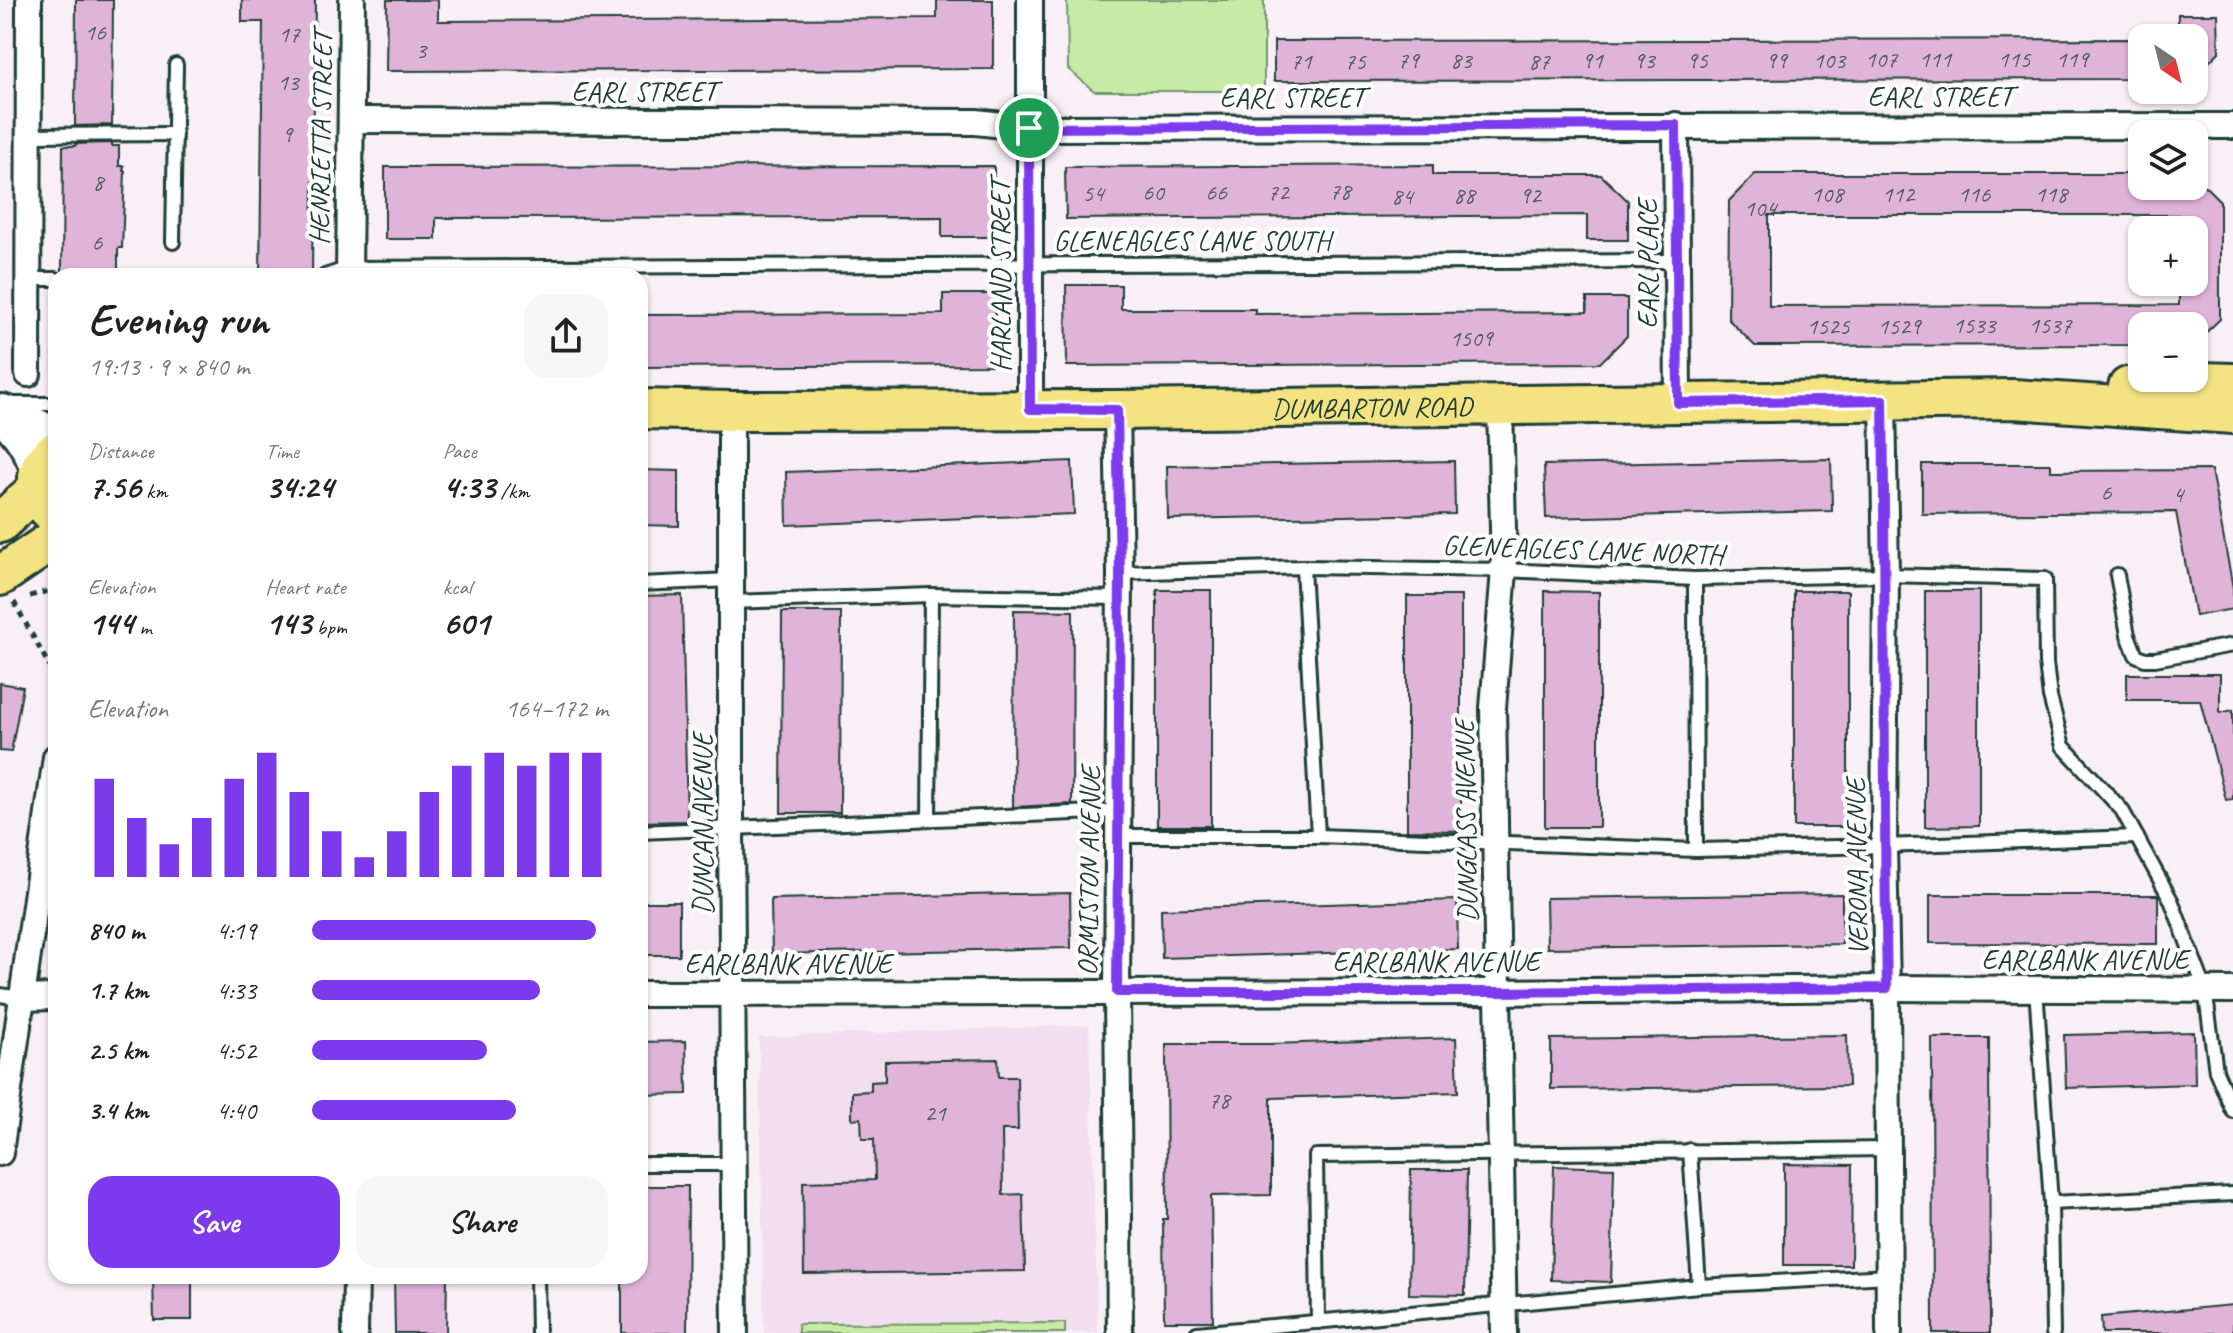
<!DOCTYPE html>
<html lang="en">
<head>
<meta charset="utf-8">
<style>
  :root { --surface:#fff; --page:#f6f6f6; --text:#222; --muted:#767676; --accent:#7c3aed }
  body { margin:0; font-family:Caveat,sans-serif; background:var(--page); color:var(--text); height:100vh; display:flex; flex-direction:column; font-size:30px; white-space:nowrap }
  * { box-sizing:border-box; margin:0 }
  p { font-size:26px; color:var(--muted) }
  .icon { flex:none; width:44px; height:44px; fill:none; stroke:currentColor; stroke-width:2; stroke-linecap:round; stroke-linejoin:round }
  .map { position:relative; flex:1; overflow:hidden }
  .drawer { position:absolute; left:48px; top:268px; width:600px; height:1016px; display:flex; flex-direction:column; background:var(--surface); border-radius:24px; box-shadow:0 2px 6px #0004 }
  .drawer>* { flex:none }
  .needle { width:52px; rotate:145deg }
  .fabs { position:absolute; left:2128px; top:24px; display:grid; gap:16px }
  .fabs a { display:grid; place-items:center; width:80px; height:80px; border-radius:16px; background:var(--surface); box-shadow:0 2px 6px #0004; font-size:40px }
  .pin { position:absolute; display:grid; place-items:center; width:68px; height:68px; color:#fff; margin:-34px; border:4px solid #fff; border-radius:50%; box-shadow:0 2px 8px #0007 }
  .round { display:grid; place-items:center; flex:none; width:84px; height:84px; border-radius:24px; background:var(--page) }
  .head { display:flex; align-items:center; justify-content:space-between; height:136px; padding:0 40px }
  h1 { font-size:44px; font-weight:700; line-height:60px }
  .figures { display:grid; grid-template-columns:repeat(3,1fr); gap:12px; height:136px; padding:8px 40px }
  .figures div { display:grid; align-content:center }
  .figures b { font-size:34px; font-weight:700 }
  .figures small { font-size:22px; font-weight:400 }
  .figures p { font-size:22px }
  .chart { height:224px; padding:16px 40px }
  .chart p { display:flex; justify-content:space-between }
  .chart svg { width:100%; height:144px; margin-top:8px; stroke:var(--accent); stroke-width:6 }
  .button { display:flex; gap:16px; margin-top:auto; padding:16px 40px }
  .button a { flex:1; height:92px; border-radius:24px; background:var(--accent); color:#fff; font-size:32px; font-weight:700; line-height:92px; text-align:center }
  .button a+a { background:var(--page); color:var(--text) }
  ul { padding:0 40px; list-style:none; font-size:26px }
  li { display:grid; grid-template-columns:128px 96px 1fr; align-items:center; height:60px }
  li i { height:20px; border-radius:10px; background:var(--accent) }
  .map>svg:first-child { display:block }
  .built { fill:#f2deee }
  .green { fill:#c5eba5; stroke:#72946c; stroke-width:2 }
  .building { fill:#e0b4d8; stroke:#1f3d34; stroke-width:2; fill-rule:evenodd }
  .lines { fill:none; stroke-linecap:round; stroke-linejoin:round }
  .service-casing { stroke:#1f3d34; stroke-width:18 }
  .minor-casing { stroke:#1f3d34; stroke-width:30 }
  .tertiary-casing { stroke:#1f3d34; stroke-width:36 }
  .primary-casing { stroke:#1f3d34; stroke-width:44 }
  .path { stroke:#1f3d34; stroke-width:5; stroke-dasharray:6 6; stroke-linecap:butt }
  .service { stroke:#fff; stroke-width:12 }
  .minor { stroke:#fff; stroke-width:24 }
  .tertiary { stroke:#fff; stroke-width:30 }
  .primary { stroke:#f4e382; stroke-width:38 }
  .route-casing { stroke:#fff; stroke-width:16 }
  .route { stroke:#7c3aed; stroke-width:10 }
  .labels { text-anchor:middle; stroke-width:8; stroke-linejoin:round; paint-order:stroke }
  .number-label { font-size:24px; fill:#4f5b5d }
  .street-label { font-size:28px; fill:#1f3d34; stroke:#fff }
</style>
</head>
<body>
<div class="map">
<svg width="2233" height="1333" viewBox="0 0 2233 1333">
  <rect width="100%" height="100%" fill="#f9f0f7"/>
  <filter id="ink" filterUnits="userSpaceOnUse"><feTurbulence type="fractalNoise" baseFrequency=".0125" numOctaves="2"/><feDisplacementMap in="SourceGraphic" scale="16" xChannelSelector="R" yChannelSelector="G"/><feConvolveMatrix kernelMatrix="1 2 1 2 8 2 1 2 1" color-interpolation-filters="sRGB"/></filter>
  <g filter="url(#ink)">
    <g class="built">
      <path d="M52,291h4v96l-5,-5z"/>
      <path d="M1089,1025l9,308h-334l-5,-296z"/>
    </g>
    <g class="green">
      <path d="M1067,0h197v91h-170l-26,-22z"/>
      <path d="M1065,1323v10h-267v-9z"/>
    </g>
    <g class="building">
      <path d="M76,0h37l-1,125 -37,1z"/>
      <path d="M242,0h73l-3,275 -52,-1 3,-252h-21z"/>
      <path d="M387,0h51v21l499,-3v-18h56v69l-607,2z"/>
      <path d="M2178,14h40l1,38 -25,25v-39h-16z"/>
      <path d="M2142,39v40l-868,2v-40z"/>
      <path d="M112,143v3h7v20h5l-1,5h2l-3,77h-4v25l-56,-1 1,-126h12v-2z"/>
      <path d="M1433,165v10h168l27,26v39h-41v-25l-521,4 -1,-52z"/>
      <path d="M994,166v71h-52v-20l-506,1v21h-51v-72z"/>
      <path d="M1755,174h387v12h63l15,15v118l-26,25v-18h-52v19l-387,1 -27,-27 1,-118zM1769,215h410v15h15v52h-15v23l-410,1z"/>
      <path d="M1066,285h55v24h134v5l332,-2v-14h40v38l-27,27 -533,3z"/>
      <path d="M943,294h52v71l-355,2v-52l303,-1z"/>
      <path d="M1831,459l1,52 -286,7 -2,-53z"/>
      <path d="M1072,461l2,53 -287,11 -1,-53z"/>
      <path d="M1454,461l1,53 -287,5 -1,-53z"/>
      <path d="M1922,464h129v7l160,-1 22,118v21l-38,7 -19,-104 -254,2z"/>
      <path d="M640,470l39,1v55l-39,-1z"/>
      <rect x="1157" y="590" width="54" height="236"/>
      <path d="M1545,591l54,1v235h-54z"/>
      <rect x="1794" y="591" width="54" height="236"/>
      <path d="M1925,591h54v235l-54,1z"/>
      <path d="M682,595l5,226 -47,1v-226z"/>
      <path d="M1407,596h54v235l-54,-1z"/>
      <path d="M1014,610l59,1 -1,193 -59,3z"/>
      <path d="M782,612h59l-1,201h-59z"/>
      <path d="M2127,674h93v39l13,-3v89l-7,1 -26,-100h-73z"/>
      <path d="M0,683l23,4 -12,65 -11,-1z"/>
      <path d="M1070,893l1,55 -299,6 -1,-55z"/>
      <path d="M1842,894v50l-295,4 -1,-50z"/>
      <path d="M1930,895h228v49l-228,-1z"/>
      <path d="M1457,900l1,49 -296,9 -1,-49z"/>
      <rect x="640" y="902" width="39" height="53"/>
      <path d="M2194,1032l1,52 -129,4 -2,-53z"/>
      <path d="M1847,1035l1,51 -297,3v-50z"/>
      <path d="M1456,1038l2,54 -187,6v97l-60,1 2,125h-49l-1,-102h4l-1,-175h104z"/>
      <path d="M1932,1038h57l1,295h-57z"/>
      <path d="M686,1041l1,53 -47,1v-53z"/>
      <path d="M998,1059l1,18h18l1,53h-16l1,65 20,-1 2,77 -221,3 -1,-92 72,-2 -1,-41h-12l-1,-21 -9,1v-27l19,-1v-9l14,-1v-20z"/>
      <path d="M1784,1164l68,1 -1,100h-67z"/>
      <path d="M1554,1166l60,2 -3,114 -60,-2z"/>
      <path d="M1411,1170h56l-2,125 -56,-1z"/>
      <path d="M640,1186h48l-1,147h-65v-57h18z"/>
      <path d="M153,1276h39v44h-38z"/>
      <path d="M394,1276h53l-1,57h-51z"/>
      <path d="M2233,1305v28h-131l-1,-16z"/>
    </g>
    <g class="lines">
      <g class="service-casing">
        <g id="service">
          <path d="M29,135l146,-1"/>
          <path d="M173,242l3,-177"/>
          <path d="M325,276l24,-8 1328,-7"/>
          <path d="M29,279h27"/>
          <path d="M15,404h41"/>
          <path d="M1303,567l15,269"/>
          <path d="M1120,573l183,-6 201,3 191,9 191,-4 159,4 1,84 4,34 13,49 59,64 49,90 34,89 11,82 17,40"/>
          <path d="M2117,575l11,60 8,20 9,4h10l78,-14"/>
          <path d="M1695,579l1,271"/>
          <path d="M640,584l91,-4"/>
          <path d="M731,602l200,-7 189,3"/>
          <path d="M929,820l2,-225"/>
          <path d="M640,832l478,-21"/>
          <path d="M1118,836h200l378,14 188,-4 253,-9"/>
          <path d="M2036,988l15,215 2,130"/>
          <path d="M0,995l21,3"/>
          <path d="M1690,1150l9,136"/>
          <path d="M640,1164h94"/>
          <path d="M2051,1203l182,-9"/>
          <path d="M537,1276l1,57"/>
          <path d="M1318,1322l-2,-166 572,-7"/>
          <path d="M1197,1333l502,-47 190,-10"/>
        </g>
      </g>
      <g class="minor-casing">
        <g id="minor">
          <path d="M351,120l625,2 53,6 1204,-2"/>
          <path d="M1676,125l2,278"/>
          <path d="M349,276l3,-276"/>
          <path d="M28,374l1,-374"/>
          <path d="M1883,400l3,175 -2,271 3,142 2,345"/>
          <path d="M1500,405l4,165 -11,138 11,625"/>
          <path d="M1030,409v-409"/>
          <path d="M1117,410l3,163 -3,419 3,341"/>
          <path d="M731,411v418l4,504"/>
          <path d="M640,994l857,-2 390,-4 346,2"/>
          <path d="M21,998l35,-1"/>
          <path d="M0,1153l56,-396"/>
          <path d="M355,1333l1,-57"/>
        </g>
      </g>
      <g class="tertiary-casing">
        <g id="tertiary">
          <path d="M2,410l17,5 37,19"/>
          <path d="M0,416c19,17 30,34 38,59"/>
        </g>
      </g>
      <g class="primary-casing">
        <g id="primary">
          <path d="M2128,387l75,-5 30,1"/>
          <path id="s1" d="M640,409l91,2 386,-1 897,-11 219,15"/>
          <path d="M56,451c-26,15 -23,49 0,65"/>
          <path d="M0,523l37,-34"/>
          <path d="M0,576l56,-38"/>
        </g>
      </g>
      <g class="path">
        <path d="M30,596l26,-7"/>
        <path d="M14,602l42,76"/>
      </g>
      <use href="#service" class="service"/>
      <use href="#minor" class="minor"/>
      <use href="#tertiary" class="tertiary"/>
      <use href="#primary" class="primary"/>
    </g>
  </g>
  <g class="lines" filter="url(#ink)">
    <g class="route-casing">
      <path id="route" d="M1676,125l2,278 205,-3c3,196 0,392 4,588l-390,4h-380l3,-419 -3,-163 -87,-1 -1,-281z"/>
    </g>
    <use href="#route" class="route"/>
  </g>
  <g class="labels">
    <g class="number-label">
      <text x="95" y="40">16</text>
      <text x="289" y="42">17</text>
      <text x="421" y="58">3</text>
      <text x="1881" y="67">107</text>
      <text x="1935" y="67">111</text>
      <text x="2014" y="67">115</text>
      <text x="2072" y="67">119</text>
      <text x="1408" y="68">79</text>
      <text x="1461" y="68">83</text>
      <text x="1592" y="68">91</text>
      <text x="1644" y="68">93</text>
      <text x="1697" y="68">95</text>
      <text x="1776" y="68">99</text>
      <text x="1829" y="68">103</text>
      <text x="1301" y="69">71</text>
      <text x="1355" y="69">75</text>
      <text x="1539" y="69">87</text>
      <text x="288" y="90">13</text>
      <text x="287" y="142">9</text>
      <text x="98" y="190">8</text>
      <text x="1340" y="199">78</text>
      <text x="1153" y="200">60</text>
      <text x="1216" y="200">66</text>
      <text x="1278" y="200">72</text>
      <text x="1093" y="201">54</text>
      <text x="1827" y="202">108</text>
      <text x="1898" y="202">112</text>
      <text x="1974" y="202">116</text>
      <text x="2051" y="202">118</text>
      <text x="1464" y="203">88</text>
      <text x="1530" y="203">92</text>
      <text x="1402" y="204">84</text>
      <text x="1760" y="216">104</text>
      <text x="97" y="250">6</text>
      <text x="1974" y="333">1533</text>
      <text x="2050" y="333">1537</text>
      <text x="1828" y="334">1525</text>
      <text x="1899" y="334">1529</text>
      <text x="1471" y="346">1509</text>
      <text x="2106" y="500">6</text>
      <text x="2178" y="502">4</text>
      <text x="1219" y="1108">78</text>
      <text x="935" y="1121">21</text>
    </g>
    <g class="street-label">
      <text x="644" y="101">EARL STREET</text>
      <text x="1940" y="106">EARL STREET</text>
      <text x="1292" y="107">EARL STREET</text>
      <text transform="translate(320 138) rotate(-89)" y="10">HENRIETTA STREET</text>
      <text x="1192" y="250">GLENEAGLES LANE SOUTH</text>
      <text transform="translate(1647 264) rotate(-90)" y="10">EARL PLACE</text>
      <text transform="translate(1000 276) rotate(-90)" y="10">HARLAND STREET</text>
      <text dy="10" stroke="none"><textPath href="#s1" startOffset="732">DUMBARTON ROAD</textPath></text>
      <text transform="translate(1583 549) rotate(2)" y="10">GLENEAGLES LANE NORTH</text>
      <text transform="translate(1465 821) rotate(-91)" y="10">DUNGLASS AVENUE</text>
      <text transform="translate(702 824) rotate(-90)" y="10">DUNCAN AVENUE</text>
      <text transform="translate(1856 867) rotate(-91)" y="10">VERONA AVENUE</text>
      <text transform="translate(1088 871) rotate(-89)" y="10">ORMISTON AVENUE</text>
      <text x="2085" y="969">EARLBANK AVENUE</text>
      <text x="1436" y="971">EARLBANK AVENUE</text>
      <text x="788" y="973">EARLBANK AVENUE</text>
    </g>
  </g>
</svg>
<div class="fabs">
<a><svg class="needle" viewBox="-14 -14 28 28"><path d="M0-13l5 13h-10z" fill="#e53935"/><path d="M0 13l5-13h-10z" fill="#767676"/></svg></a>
<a><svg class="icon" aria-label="layers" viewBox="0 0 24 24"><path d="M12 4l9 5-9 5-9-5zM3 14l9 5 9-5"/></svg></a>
<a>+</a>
<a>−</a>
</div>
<div class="pin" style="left:1029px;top:128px;background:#1e9e55"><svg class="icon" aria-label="arrive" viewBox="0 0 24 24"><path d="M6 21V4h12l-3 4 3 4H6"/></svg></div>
<section class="drawer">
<div class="head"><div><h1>Evening run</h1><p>19:13 · 9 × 840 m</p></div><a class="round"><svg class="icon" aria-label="share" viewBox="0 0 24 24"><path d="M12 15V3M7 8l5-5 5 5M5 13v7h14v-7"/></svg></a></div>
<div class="figures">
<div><p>Distance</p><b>7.56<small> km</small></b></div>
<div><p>Time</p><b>34:24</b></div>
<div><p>Pace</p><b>4:33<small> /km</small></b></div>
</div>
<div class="figures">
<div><p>Elevation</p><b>144<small> m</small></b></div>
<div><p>Heart rate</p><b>143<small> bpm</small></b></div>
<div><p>kcal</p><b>601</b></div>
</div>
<div class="chart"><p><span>Elevation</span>164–172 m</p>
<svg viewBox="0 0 160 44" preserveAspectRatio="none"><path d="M5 44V14M15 44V26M25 44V34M35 44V26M45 44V14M55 44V6M65 44V18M75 44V30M85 44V38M95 44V30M105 44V18M115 44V10M125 44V6M135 44V10M145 44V6M155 44V6"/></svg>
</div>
<ul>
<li><b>840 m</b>4:19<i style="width:96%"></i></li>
<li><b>1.7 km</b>4:33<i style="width:77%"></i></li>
<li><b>2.5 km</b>4:52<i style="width:59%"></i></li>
<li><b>3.4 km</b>4:40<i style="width:69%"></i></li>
</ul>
<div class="button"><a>Save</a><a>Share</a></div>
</section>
</div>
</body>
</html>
